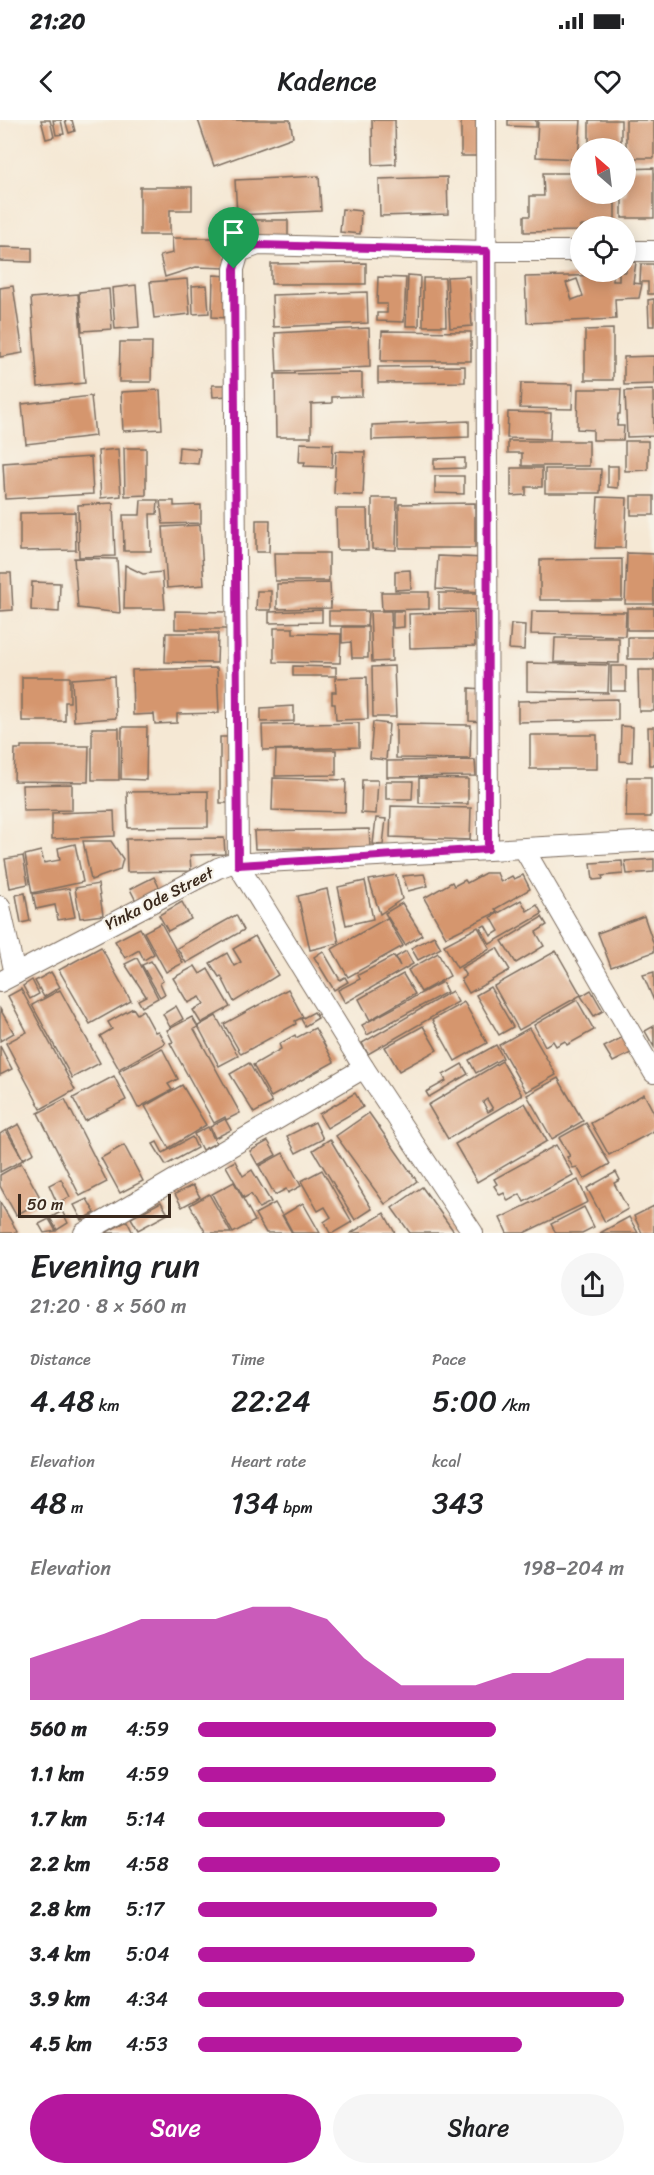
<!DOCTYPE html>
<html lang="en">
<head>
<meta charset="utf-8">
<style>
  :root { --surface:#fff; --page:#f6f6f6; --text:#202124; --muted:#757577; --accent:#b5179e }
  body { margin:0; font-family:Sriracha,sans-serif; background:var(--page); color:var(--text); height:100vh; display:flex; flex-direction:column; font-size:22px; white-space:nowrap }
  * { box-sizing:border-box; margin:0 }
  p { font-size:20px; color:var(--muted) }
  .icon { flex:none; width:33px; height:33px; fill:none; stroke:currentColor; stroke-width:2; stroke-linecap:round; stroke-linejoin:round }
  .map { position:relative; height:1113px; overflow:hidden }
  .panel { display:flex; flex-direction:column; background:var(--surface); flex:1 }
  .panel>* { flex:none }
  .needle { width:39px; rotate:332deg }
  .buttons { position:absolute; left:570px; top:18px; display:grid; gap:12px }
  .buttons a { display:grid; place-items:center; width:66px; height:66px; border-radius:50%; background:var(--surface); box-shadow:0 3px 15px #0003; font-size:30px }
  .scale { position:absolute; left:18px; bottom:15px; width:153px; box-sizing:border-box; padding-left:6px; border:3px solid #3b2a1e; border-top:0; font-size:16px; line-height:21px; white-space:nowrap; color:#3b2a1e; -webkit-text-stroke:4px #f7f3e8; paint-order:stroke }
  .pin { position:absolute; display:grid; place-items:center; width:51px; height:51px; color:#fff; margin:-62px -26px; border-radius:50% 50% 50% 0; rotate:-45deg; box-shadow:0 0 6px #0007 }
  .pin .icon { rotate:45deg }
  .round { display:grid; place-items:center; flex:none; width:63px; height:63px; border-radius:32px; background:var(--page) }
  .summary { display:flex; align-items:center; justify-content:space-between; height:102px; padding:0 30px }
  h1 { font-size:33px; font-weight:600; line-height:45px }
  .figures { display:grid; grid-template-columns:repeat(3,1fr); gap:9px; height:102px; padding:6px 30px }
  .figures div { display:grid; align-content:center }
  .figures b { font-size:30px; font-weight:600 }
  .figures small { font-size:16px; font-weight:400 }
  .figures p { font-size:16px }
  .chart { height:168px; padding:12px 30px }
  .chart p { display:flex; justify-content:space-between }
  .chart svg { width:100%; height:108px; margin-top:6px; fill:var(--accent); opacity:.7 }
  .cta { display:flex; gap:12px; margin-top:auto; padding:12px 30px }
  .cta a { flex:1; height:69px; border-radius:36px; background:var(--accent); color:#fff; font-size:24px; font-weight:600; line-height:69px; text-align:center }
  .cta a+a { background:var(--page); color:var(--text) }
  ul { padding:0 30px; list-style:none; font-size:20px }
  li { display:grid; grid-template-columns:96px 72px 1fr; align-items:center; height:45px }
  li i { height:15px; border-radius:8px; background:var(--accent) }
  .status { display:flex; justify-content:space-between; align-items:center; height:42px; padding:0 30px; background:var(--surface); direction:ltr }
  .status svg { height:16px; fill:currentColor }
  header { display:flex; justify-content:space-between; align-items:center; height:78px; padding:0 30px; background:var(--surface); font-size:27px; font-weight:600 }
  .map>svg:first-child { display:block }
  .building { fill:#d5966e; fill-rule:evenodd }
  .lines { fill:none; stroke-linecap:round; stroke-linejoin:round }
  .minor-casing { stroke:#7c6c5e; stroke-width:22 }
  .minor { stroke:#fff; stroke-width:20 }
  .route-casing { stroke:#fff; stroke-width:12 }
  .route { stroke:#b5179e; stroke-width:8 }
  .labels { text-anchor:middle; stroke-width:4.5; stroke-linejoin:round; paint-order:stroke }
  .street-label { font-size:16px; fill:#3b2a1e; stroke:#f7f3e8 }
</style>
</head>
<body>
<div class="status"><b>21:20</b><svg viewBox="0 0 49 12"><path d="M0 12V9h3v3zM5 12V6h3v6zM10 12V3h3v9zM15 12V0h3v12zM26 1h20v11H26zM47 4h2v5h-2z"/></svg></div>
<header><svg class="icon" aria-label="back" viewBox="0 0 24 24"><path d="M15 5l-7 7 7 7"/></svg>Kadence<svg class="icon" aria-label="heart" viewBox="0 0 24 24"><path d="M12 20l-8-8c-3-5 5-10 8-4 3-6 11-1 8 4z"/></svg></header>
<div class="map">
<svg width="654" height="1113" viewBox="0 0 654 1113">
  <rect width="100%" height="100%" fill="#f7f3e8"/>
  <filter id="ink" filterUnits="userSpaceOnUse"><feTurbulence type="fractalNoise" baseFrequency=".0167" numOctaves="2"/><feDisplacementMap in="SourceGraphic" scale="12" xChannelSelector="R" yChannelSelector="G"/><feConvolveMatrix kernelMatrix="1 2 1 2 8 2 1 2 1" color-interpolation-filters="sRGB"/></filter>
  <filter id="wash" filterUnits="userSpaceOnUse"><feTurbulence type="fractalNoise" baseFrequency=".008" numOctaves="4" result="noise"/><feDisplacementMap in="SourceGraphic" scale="24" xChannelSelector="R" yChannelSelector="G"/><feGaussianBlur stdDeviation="1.35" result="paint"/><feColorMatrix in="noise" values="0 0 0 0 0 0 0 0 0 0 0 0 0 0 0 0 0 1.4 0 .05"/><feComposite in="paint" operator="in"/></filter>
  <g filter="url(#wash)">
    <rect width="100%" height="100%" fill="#f5e8d4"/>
    <g id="blocks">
      <g class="building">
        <path d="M41,0h9l4,17 -8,2z"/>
        <path d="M53,0h8l3,14 -8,1z"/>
        <path d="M65,0h7l3,11 -6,2z"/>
        <path d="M198,0h92l3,17 -79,29z"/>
        <path d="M372,0h23l1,44 -23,1z"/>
        <rect x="461" y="0" width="17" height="36"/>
        <path d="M508,0h28v7l-28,-1z"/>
        <path d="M538,0h43l-3,39 -42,-2z"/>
        <rect x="589" y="0" width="32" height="28"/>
        <rect x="626" y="0" width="28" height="38"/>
        <path d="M654,48v50h-32v-24h4v-25z"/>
        <path d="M543,53h37v21h35v32h-35v5l-56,1v-16h6v-20h14z"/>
        <path d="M319,56l2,35 -84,4 -2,-35z"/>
        <path d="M447,57l1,37 -68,2 -1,-37z"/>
        <path d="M140,67h52v23h-22v25h-30z"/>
        <path d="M342,89l19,2 -1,23 -20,-2z"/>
        <path d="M245,100h43v16l-43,1z"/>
        <path d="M172,118h54v30l-30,-1 -31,10 -5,-21 13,-3z"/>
        <path d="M0,127l32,1v14l-32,-1z"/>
        <path d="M636,142l-3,21 9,1 -3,14 -24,1 1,20 -89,4 -2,-46 88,-2v6h6v-9h7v-9zM577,159l6,17 -11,4 -6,-17z"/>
        <path d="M366,143v21h-95v-20z"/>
        <path d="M641,144h13v30h-6v-12h-8z"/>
        <path d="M213,155l16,1 -2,42 -15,-1z"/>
        <path d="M408,155l12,1 -1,50h-13z"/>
        <path d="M469,156l3,50 -22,2 -3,-51z"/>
        <path d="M378,157l28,1 -2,44 -27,-1v-8h10v-9h-10z"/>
        <path d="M423,158h22l1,48h-23z"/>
        <path d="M187,159l3,35 -36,4 -4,-36z"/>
        <path d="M136,165l3,42 -24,2 -3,-41z"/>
        <path d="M207,165l2,28 -16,1 -1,-28z"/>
        <path d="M13,166l10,67 -23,4v-69z"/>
        <path d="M109,169l3,40 -30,2 -3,-39z"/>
        <path d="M367,172l1,31 -95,4 -1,-32z"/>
        <path d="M78,174l7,89 -47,4 -7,-89z"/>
        <path d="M654,179v27h-5l-1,-26z"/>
        <path d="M369,208l1,39 -93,5 -2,-39z"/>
        <path d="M613,209v51h-28v-50z"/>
        <path d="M382,211l89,1v29h-90z"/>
        <path d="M120,222h32l-1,40h-32z"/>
        <path d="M654,236v28l-30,1v-28z"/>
        <path d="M465,246v16l-87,1v-16z"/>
        <path d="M362,253v23l-30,1v6l-21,1v33h-35l-1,-63z"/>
        <path d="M521,263l52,1 -1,25 -52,-1z"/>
        <path d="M212,265h16v11l-15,1z"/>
        <path d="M578,269h43l-1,25h-2l-1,12h7l-1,14h-30v-10l-16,-1z"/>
        <path d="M160,270l2,39 -39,2 -2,-39z"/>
        <path d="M653,270l1,46 -27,1 -2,-46z"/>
        <path d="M91,276l4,40 -69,8 -4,-40z"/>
        <path d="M508,292l43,1 -1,26 -43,-1z"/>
        <path d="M469,301v16l-97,3v-15z"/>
        <path d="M508,321h81v25h-67v-13h-14z"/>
        <path d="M625,321h23v29l-23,1z"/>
        <path d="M300,323l33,1 -1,23 -28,-1 1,-4h-6z"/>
        <path d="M179,327l21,2 -2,15 -20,-2z"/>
        <path d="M124,328h22v47l-21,1z"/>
        <path d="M118,329l3,47 -20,2 -3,-47z"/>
        <path d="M336,331l29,1 -2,43 -29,-1z"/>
        <path d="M91,337l2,37 -88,5 -2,-36z"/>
        <path d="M465,338v10l-31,1v-10z"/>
        <path d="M608,346h10v22l-10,-1z"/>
        <path d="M511,348h31v19h-16v8l-15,1z"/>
        <path d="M545,349h56l-1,24h-55z"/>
        <path d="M435,356h29v18l-29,-1z"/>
        <rect x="631" y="376" width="23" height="19"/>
        <path d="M598,377l29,1 -2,50h-30z"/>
        <path d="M372,378h25l-1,52 -24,-1z"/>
        <path d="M141,380h17l-1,14h-7l1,37h-27l-1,-36h17z"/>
        <path d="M160,381h14v5l27,-1v18l-38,1z"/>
        <path d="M113,383l2,53 -36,1 -1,-52z"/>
        <path d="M475,383v45h-76v-44z"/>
        <path d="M336,389h31l1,41h-31z"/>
        <path d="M75,392l1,38 -56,1v-38z"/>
        <path d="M256,400h14l-1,32h-13z"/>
        <path d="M200,405l4,60 -37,3 -4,-61z"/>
        <path d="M274,433h55v28h-54z"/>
        <path d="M627,433l27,1v50h-29z"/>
        <path d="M438,436l46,2 -2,34 -46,-3z"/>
        <path d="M74,438l43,1 3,54 -42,-5z"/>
        <path d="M622,439v41h-82v-40z"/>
        <path d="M125,445l18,9 19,-2 3,37h-41z"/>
        <path d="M410,450l1,19 -16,1v-19z"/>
        <path d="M0,453h11l2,37 -13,1z"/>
        <path d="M32,462l28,1 -1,29 -28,-2z"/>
        <path d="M330,463l1,25 -54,1v-25z"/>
        <path d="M257,471h14v19h-15z"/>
        <path d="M381,472h48v17l-47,1z"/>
        <path d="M439,473h44v17l-44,-1z"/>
        <rect x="627" y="488" width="27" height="22"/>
        <path d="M322,490v12l-53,1v-11z"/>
        <path d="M175,491l52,1v17h-52z"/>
        <path d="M329,491h39l-1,15h-38z"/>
        <path d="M370,491h21l1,50 -20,1z"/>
        <path d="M393,491h11v16l-11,1z"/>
        <path d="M532,491l94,1 -1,24 -94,-2z"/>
        <path d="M474,492l1,34 -65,2 -1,-34z"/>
        <path d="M511,504l14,1 -1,25 -15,-1z"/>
        <path d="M342,507h26v31h-16l-1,-16 -9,1z"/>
        <path d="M274,508h19v5l48,1 -1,29 -66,-1z"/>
        <path d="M166,513h52l-1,30 -52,-1z"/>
        <rect x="628" y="517" width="26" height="22"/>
        <path d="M555,518h64v25l-65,-1z"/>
        <path d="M527,543l82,2 -1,28 -81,-2z"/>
        <path d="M293,546l43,1v9h-43z"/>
        <path d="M394,546l2,51h-23l-1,-50z"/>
        <rect x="611" y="546" width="15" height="25"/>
        <path d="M217,548l2,45 -42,1v9l-22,1 -1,-10 -21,1 -1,-45z"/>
        <path d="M638,550h16v41h-15z"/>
        <path d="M114,556l2,42 -42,3 -2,-42z"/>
        <path d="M22,557h48v25h-5v19h-43z"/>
        <path d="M367,557l1,42 -32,1 -1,-16h-3v-12h4l-1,-14z"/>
        <path d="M469,568l14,1 -1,33 -13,-1z"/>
        <path d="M618,579v21l-100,2v-21z"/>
        <path d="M294,586v15l-33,1v-14z"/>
        <path d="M373,602l16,2 -3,36 -16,-2z"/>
        <path d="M359,603v24l-96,3 -1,-25z"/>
        <path d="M396,604l75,1 -1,34 -74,-1z"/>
        <path d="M621,606l12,1 -1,35 -12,-1z"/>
        <path d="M122,607h25l-1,53 -25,-1z"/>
        <path d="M648,607h6v38h-5z"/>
        <rect x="92" y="608" width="27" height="52"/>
        <rect x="530" y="615" width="67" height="34"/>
        <path d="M220,617h14l-1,66h-13z"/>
        <path d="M21,626h68l-1,36 -74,-1 1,-32h6z"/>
        <path d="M276,630h60v25l-61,1z"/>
        <path d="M475,640l1,16 -89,1v-16z"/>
        <path d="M627,657h24v40h-25z"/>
        <path d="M273,658l73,2 -1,32 -73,-2z"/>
        <path d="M419,658l49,1v25l-49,-1z"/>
        <path d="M362,660h16l-2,34 -15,-1z"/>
        <path d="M386,661h27l-1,18h-26z"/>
        <path d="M72,664v26l-49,1 -1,-26z"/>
        <path d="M208,671v36l-80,1 -1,-36z"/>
        <path d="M391,686l80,2 -1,32 -80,-3z"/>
        <path d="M114,691l1,25 -63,3v-26z"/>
        <path d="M376,698l10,1 -3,26 -10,-1z"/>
        <path d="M369,709l1,18 -115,2 -1,-18z"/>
        <path d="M224,718l1,16 -35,1 1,16 -64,1 -1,-33z"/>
        <path d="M83,721h28l12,18 -3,11 -29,10z"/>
        <path d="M75,724l8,38 -51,11 -7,-38 16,-4 3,12 16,-3 -2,-12z"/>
        <path d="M23,736l5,28 -18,4 -5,-29z"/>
        <path d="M654,739v13l-27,2 -2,-13z"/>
        <path d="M622,741l1,13 -21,2 1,3 -10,1 -2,-17z"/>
        <path d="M485,753h12l4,9 11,-6 2,3 9,-4 7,14 -35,20 2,3 -51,25 -22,-39 28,-16 2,4 11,-6 2,3z"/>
        <path d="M424,754l4,12 -20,5 -5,-15z"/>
        <path d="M396,755l6,24 -22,15 -11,-34z"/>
        <path d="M154,757l8,16 -24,12 -8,-16z"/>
        <path d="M365,761l8,38 -27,6 -8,-38z"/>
        <path d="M98,764l5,31 -23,3 -5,-30z"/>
        <path d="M69,768l6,29 -17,3 -3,-15 -19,4 -3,-15z"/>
        <path d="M327,769l12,54 -29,7 -12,-54z"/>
        <path d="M25,773l5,28 -9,2 -5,-28z"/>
        <path d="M521,780l6,11 10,-6 5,9 -52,30 -10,-16 5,-3 6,11 8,-5 -8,-14z"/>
        <path d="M182,782l9,17 -23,12 -9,-16z"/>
        <path d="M402,783l20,32 -17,10 -20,-32z"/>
        <path d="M236,795l8,15 -58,33 -9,-15z"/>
        <path d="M644,796l10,29v7l-43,15 -13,-34z"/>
        <path d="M542,797l5,8 -11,7 8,14 -28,17 -14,-22z"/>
        <path d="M387,798l16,28 -55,31 -16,-28z"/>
        <path d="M161,803l22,40 -17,9 -22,-40z"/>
        <path d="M478,807l12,22 -33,19 -13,-23z"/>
        <path d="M140,808l14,26 -10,6 -5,-10 -14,8 -10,-17z"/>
        <path d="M255,816l23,39 -44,27 -13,-26 -2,1 -9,-14 17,-10 7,13 7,-4 -8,-13z"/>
        <path d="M434,816l7,12 -23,12 -7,-12z"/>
        <path d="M101,827l30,54 -41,23 -31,-54z"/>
        <path d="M497,828l13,22 -41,23 -8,-14 5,-3 -5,-8z"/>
        <path d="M323,831l17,29 5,-3 3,5 -14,8 -20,-33z"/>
        <path d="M406,831l7,13 -68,39 -7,-13 22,-11 -2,-4 36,-19 6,10 -4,-9z"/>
        <path d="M556,831l25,44 -62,35 -25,-44z"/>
        <path d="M438,833l12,23 -29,16 -13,-22z"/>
        <path d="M137,838l21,40 -16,9 -4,-7 8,-4 -21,-32z"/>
        <path d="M151,841l12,20 -3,2 5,11 -5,3 -18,-32z"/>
        <path d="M195,846l5,8 8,-5 22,38 -29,16 -8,-13 11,-6 -4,-7 -12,6 -15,-25z"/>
        <path d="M51,852l9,15 -16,10 -9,-16z"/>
        <path d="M654,852v29l-11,-26z"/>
        <path d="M403,854l12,20 -45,26 -11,-21z"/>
        <path d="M32,860l7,14 -9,5 -7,-13z"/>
        <path d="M442,862l5,10 -80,43 -5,-10z"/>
        <path d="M490,867l23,40 -14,8 -23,-40z"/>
        <path d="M21,869l54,101 -34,19 -35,-66 21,-11 -19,-36z"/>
        <path d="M288,869l15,28 -8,4 1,3 -55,30 -17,-30z"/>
        <path d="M60,870l40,73 -28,15 -40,-73z"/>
        <path d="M591,870l12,21 -9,5 -13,-20z"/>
        <path d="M452,871l6,11 -90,52 -6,-11z"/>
        <path d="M577,880l17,30 -27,15 -2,-4 -9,5 -3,-5 -8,5 -11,-21z"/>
        <path d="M464,882l23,41 -32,18 -23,-41z"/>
        <path d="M176,886l7,13 -13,8 -7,-13z"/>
        <path d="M133,888l4,6 6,-4 12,22 3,-1 7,12 -46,26 -19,-33 12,-7 -4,-7z"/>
        <path d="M0,889l14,24 -14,8z"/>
        <path d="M314,892l4,6 -13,8 -4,-7z"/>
        <path d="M216,896l22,40 -19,10 -21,-40z"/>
        <path d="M192,897l6,10 -4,2 46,84 -14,7 -1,-3 -11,6 -44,-80 3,-1 -6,-12z"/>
        <path d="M423,906l14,24 -38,21 -14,-24z"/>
        <path d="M654,906v21l-9,-16z"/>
        <path d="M315,908l19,34 -63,35 -18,-32 28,-16 -2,-5 16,-9 1,3z"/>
        <path d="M529,908l27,47 -30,17 -27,-47z"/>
        <path d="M623,917l8,16 -18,9 -9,-15z"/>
        <path d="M496,925l7,13 -27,15 -7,-13z"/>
        <path d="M0,926l12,23 -12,6z"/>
        <path d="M162,928l16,31 -10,5 4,6 -34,18 -19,-37z"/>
        <path d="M502,941l20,34 -74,44 -20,-34zM487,979l6,10 -5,3 -5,-10z"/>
        <path d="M249,943l23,40 -18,10 -24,-39z"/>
        <path d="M462,944l6,10 -39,23 -3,-5 20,-11 -3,-6z"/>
        <path d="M114,956l12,24 -41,21 -12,-23z"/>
        <path d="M558,958l25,43 -31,18 -25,-44z"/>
        <path d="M182,965l24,40 -37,23 -24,-42z"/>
        <path d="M355,973l8,14 -36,21 -8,-14z"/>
        <path d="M644,974l10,19v18l-45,24 -18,-32z"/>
        <path d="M65,979l42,83 -27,14 -42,-83z"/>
        <path d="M525,983l22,38 -70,41 -22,-38z"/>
        <path d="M369,993l48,68 -32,23 -49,-68z"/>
        <path d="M225,999l6,11 -16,8 -5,-11z"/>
        <path d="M315,1002l8,17 -27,14 -9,-17z"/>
        <path d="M586,1003l24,41 -26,15 -7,-12 -4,1 -6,-11 3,-1 -11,-18z"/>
        <path d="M19,1004l15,29 -11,6 -15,-29z"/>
        <path d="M208,1007l8,16 -14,7 -8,-16z"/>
        <path d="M6,1010l17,30 -23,12v-38z"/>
        <path d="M192,1017l5,11 -31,17 -13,-21 4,-2 6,11z"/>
        <path d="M330,1019l42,70 -17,11 -42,-70z"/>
        <path d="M268,1021l8,14 -18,10 -8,-14z"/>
        <path d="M124,1025l19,36 -23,12 -19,-35z"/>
        <path d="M556,1025l17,30 -49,27 -4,-8 -12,7 -4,-8 -4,2 -6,-9 3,-2 -3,-5z"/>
        <path d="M283,1033l18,33 -13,7 -2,-4 -11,6 -16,-29z"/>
        <path d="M235,1041l8,15 9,-6 19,32 -12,6 -8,-14 -7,4 -18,-32z"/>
        <path d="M21,1043l21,38 -26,14 -16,-29v-11z"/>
        <path d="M322,1050l30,52 -19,11h-3l-6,-11 7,-5 -6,-10 -7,4 -17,-30z"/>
        <path d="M616,1052l4,8 -6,3 14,26 -23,13 -18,-34z"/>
        <path d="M61,1059l9,18 -13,6 -8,-18z"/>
        <path d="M578,1060l10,22 -64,31h-17l-7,-15z"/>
        <path d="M234,1062l21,39 -22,12 -21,-39z"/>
        <path d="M193,1065l7,12 -18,10 -7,-13z"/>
        <path d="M422,1067l33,46h-45l-18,-25z"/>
        <path d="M209,1074l22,39h-25l-16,-28z"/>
        <path d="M87,1079l8,14 -13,7 -8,-15z"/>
        <path d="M0,1082l17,29 -4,2h-13z"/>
        <path d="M161,1082l7,12 -30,16 -7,-12z"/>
        <path d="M275,1083l17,30h-26l-11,-19z"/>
        <path d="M303,1083l17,30h-27l-10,-18z"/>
        <path d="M654,1086v27h-12l-8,-17z"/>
        <path d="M584,1087l10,20 -12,6h-26l-5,-9z"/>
        <path d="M62,1091l6,12 -11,7 -7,-12z"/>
        <path d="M384,1093l11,20h-44z"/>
        <path d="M629,1097l9,16h-38z"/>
        <path d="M49,1099l7,12 -12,2 -5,-9z"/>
        <path d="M127,1101l6,12h-28z"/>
      </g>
    </g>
  </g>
  <g filter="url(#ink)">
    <use href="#blocks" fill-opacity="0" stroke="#7c6c5e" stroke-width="1.5"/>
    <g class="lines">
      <g class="minor-casing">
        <g id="minor">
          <path d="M486,0l2,729"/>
          <path d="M626,131h28"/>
          <path d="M524,729l130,224"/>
          <path d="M0,786l15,68"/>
          <path d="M0,862l218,-114 11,-4 425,-23"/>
          <path d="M84,1113l280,-165"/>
          <path d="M473,1113l-109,-165 -126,-203 -4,-596 5,-17 19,-7 229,6h93"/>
        </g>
      </g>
      <use href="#minor" class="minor"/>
    </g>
  </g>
  <g class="lines" filter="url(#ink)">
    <g class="route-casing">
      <path id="route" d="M258,125l229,6 1,598 -250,16 -4,-596 5,-17z"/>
    </g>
    <use href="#route" class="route"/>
  </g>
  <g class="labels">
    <g class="street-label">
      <text transform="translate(159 778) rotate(-27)" y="6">Yinka Ode Street</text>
    </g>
  </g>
</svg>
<div class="buttons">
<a><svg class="needle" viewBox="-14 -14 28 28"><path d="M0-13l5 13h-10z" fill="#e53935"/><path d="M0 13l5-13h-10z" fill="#757577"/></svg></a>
<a><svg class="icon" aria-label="locate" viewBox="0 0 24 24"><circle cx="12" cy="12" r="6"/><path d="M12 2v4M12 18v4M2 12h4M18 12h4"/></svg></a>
</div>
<div class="scale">50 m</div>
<div class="pin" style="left:234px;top:149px;background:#1e9e55"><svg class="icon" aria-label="arrive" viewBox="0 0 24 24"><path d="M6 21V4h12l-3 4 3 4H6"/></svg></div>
</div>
<section class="panel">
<div class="summary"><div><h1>Evening run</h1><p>21:20 · 8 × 560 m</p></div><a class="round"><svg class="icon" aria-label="share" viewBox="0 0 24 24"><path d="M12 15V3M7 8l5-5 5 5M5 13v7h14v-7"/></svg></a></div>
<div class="figures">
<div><p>Distance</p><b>4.48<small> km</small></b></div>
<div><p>Time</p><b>22:24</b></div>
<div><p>Pace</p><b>5:00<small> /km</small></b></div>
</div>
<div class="figures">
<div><p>Elevation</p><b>48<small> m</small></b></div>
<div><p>Heart rate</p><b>134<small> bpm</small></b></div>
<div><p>kcal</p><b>343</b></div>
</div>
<div class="chart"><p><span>Elevation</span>198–204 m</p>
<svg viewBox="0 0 160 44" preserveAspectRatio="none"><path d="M0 44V27L10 22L20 17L30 11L40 11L50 11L60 6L70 6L80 11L90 27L100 38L110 38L120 38L130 33L140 33L150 27L160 27V44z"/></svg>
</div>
<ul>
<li><b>560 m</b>4:59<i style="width:70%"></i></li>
<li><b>1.1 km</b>4:59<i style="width:70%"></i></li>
<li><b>1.7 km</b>5:14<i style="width:58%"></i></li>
<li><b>2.2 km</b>4:58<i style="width:71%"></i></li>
<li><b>2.8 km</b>5:17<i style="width:56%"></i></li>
<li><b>3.4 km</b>5:04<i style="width:65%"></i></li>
<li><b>3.9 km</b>4:34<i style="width:100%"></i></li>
<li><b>4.5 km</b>4:53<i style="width:76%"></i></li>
</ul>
<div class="cta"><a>Save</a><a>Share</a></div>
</section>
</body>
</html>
